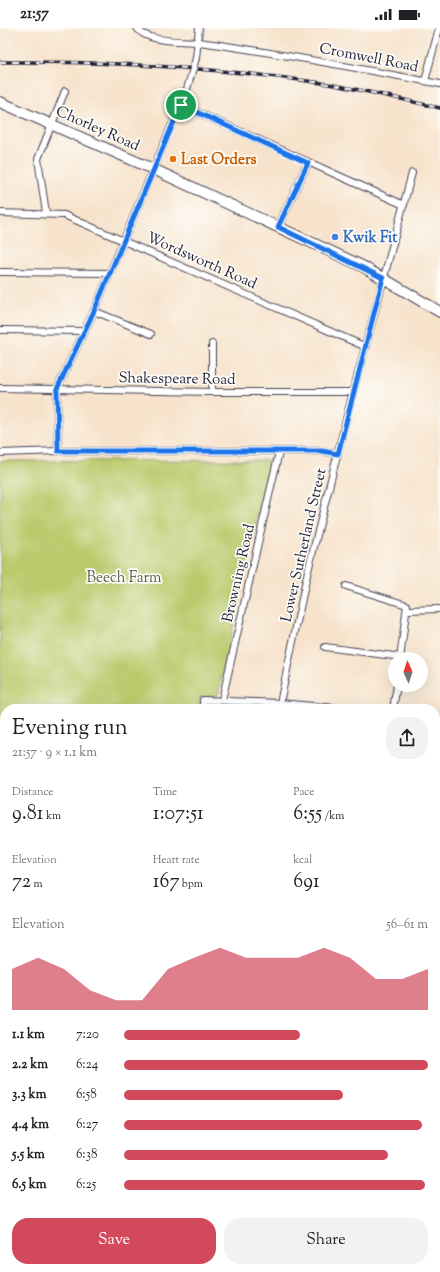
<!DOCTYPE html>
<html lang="en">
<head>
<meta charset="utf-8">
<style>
  :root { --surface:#fff; --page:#f2f2f2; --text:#202124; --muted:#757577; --accent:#d1495b }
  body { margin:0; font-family:"Sorts Mill Goudy",serif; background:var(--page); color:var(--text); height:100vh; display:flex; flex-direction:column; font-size:15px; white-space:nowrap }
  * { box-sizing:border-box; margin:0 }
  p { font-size:13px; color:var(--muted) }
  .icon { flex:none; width:22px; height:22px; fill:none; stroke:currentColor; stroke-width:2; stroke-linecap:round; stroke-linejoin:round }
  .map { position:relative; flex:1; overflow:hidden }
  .sheet { position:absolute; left:0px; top:676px; width:440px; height:568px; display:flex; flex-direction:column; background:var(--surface); border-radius:16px 16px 0 0; box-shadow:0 4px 16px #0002 }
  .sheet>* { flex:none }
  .needle { width:26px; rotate:357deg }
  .fabs { position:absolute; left:388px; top:624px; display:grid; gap:8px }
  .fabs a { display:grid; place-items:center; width:40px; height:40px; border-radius:50%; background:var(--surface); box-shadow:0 4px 16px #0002; font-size:20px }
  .pin { position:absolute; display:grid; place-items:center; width:34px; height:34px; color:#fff; margin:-17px; border:2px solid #fff; border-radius:50%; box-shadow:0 1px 4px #0007 }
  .round { display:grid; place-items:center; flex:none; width:42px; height:42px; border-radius:16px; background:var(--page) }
  .headline { display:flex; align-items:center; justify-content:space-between; height:68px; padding:0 12px }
  h1 { font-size:22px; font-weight:600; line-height:30px }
  .metrics { display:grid; grid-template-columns:repeat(3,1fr); gap:6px; height:68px; padding:4px 12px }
  .metrics div { display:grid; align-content:center }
  .metrics b { font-size:20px; font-weight:600 }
  .metrics small { font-size:11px; font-weight:400 }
  .metrics p { font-size:11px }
  .chart { height:112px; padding:8px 12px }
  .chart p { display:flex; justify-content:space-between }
  .chart svg { width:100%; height:72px; margin-top:4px; fill:var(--accent); opacity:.7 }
  .button { display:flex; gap:8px; margin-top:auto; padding:8px 12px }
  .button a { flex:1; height:46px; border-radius:16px; background:var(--accent); color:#fff; font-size:16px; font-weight:600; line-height:46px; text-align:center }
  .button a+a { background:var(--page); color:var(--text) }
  ul { padding:0 12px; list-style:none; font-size:13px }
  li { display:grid; grid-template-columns:64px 48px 1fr; align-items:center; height:30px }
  li i { height:10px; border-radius:5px; background:var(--accent) }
  .status { display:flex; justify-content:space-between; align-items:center; height:28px; padding:0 20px; background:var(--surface); direction:ltr }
  .status svg { height:11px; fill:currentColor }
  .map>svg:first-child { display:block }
  .green { fill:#baca6c; stroke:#6e7654 }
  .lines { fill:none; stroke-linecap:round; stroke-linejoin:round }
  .street-casing { stroke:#423f51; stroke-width:8 }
  .primary-casing { stroke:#423f51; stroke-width:12 }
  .highway-casing { stroke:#423f51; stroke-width:14 }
  .street { stroke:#fff; stroke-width:6 }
  .primary { stroke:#fff; stroke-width:10 }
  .highway { stroke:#fff; stroke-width:12 }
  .rail-casing { stroke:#22223b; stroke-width:3.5 }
  .rail { stroke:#fdfcf7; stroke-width:2; stroke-dasharray:6; stroke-linecap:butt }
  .street-bridge-casing { stroke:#423f51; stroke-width:8; stroke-linecap:butt }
  .street-bridge { stroke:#fff; stroke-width:6 }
  .route-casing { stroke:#fff; stroke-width:8 }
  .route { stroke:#1a73e8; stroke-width:5 }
  .food-dot { fill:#e8710a; stroke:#fdfcf7; stroke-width:1.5 }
  .shop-dot { fill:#3f7fe0; stroke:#fdfcf7; stroke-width:1.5 }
  .labels { text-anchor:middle; stroke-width:3.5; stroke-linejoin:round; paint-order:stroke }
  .street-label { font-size:15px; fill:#22223b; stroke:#fdfcf7 }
  .food-label { font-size:15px; font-weight:bold; fill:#c56008; stroke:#fdfcf7; text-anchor:start }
  .shop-label { font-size:15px; font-weight:bold; fill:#366cbe; stroke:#fdfcf7; text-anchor:start }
  .park-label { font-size:15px; fill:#575d4c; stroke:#fdfcf7 }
</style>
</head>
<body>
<div class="status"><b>21:57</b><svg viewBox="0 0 49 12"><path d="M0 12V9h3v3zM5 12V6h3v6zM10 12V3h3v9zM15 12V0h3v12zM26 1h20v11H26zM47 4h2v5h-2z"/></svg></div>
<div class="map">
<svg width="440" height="1244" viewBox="0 0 440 1244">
  <rect width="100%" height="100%" fill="#fdfcf7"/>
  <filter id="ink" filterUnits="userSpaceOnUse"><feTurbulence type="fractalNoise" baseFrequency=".025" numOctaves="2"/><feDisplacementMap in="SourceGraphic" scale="8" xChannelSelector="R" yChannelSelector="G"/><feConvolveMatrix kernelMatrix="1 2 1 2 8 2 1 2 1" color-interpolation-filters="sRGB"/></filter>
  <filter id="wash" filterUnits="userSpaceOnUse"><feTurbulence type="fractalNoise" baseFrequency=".012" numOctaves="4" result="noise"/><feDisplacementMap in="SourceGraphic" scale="16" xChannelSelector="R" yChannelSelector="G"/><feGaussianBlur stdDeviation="0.9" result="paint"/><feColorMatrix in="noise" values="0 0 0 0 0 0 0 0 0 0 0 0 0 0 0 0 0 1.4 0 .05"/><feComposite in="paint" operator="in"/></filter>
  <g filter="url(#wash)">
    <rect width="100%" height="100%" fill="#f7e3cc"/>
    <g class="green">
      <path d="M270,432l-52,235 -5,2h-13l-1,12h-194v127h-5v-375z"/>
      <path d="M0,1093l5,3v54l-5,-2z"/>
      <path d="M0,1212l5,2v25h60l12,5h-77z"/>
    </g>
  </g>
  <g filter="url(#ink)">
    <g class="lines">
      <g class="street-casing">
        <g id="street">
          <path d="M137,0c10,16 51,12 69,15 79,11 156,26 234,41"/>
          <path d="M196,30l3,-30"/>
          <path d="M425,53l14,-53"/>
          <path d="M181,77l223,100"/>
          <path d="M0,185l64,2 302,132"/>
          <path d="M46,185l-8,-54 27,-68"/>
          <path d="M278,199l30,-64"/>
          <path d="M0,244l110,1"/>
          <path d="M94,283l57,23"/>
          <path d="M0,302l84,1"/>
          <path d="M212,316v48"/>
          <path d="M0,360l212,4h141"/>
          <path d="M58,423l-1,-62 37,-78 93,-222"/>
          <path d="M0,425l58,-2h264l16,3"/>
          <path d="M346,558l61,19 -7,54"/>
          <path d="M407,582l33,-1"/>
          <path d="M325,619l76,10"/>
          <path d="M222,672l57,-248"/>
          <path d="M280,675l27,-128 46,-183 59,-219"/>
          <path d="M203,681v-9l77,3 67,6"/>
          <path d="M393,681l4,-24"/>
          <path d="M435,703h5"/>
          <path d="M435,773h5"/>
          <path d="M435,862h5"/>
          <path d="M0,919l5,-2"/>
          <path d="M435,926h5"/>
          <path d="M435,994h5"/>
          <path d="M0,1032l5,-1"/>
          <path d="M435,1051h5"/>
          <path d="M435,1189l5,-1"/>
          <path d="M383,1239l1,5"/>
          <path d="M260,1244l6,-5"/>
        </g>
      </g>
      <g class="primary-casing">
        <path id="primary" d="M0,74l153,67 209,97 78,46"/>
      </g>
      <g class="highway-casing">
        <g id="highway">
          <path d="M0,1185l5,3"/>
          <path d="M0,1197l5,2"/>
          <path d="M100,1239l12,5"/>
          <path d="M133,1239l12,5"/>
        </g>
      </g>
      <use href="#street" class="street"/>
      <use href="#primary" class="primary"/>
      <use href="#highway" class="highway"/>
      <g class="rail-casing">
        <path id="rail" d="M0,34c106,-1 210,5 315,20 42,6 84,17 125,26"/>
      </g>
      <use href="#rail" class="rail"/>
      <g class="street-bridge-casing">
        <path id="street-bridge" d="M187,61l9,-31"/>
      </g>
      <use href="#street-bridge" class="street-bridge"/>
    </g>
  </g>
  <g class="lines" filter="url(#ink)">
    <g class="route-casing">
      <path id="route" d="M181,77l127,58 -30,64 105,51 -45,176 -16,-3h-264l-1,-62 37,-78z"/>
    </g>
    <use href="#route" class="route"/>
  </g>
  <circle class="food-dot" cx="173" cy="131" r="4"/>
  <circle class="shop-dot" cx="335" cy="209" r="4"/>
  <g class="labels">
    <g class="street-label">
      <text transform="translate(369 29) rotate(11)" y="5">Cromwell Road</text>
      <text transform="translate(98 100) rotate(24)" y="5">Chorley Road</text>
      <text transform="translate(202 232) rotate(24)" y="5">Wordsworth Road</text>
      <text transform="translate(177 350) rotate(1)" y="5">Shakespeare Road</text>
      <text transform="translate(303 517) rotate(-77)" y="5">Lower Sutherland Street</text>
      <text transform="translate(238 545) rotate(-77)" y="5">Browning Road</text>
    </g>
    <g class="food-label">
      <text x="181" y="136">Last Orders</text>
    </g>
    <g class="shop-label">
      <text x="343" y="214">Kwik Fit</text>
    </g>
    <g class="park-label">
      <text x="124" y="554">Beech Farm</text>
    </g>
  </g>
</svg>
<div class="fabs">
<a><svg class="needle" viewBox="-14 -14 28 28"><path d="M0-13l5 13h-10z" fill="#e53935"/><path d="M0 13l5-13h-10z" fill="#757577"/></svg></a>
</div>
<div class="pin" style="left:181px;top:77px;background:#1e9e55"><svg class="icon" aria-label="arrive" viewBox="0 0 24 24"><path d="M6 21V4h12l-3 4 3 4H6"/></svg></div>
<section class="sheet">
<div class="headline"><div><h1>Evening run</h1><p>21:57 · 9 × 1.1 km</p></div><a class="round"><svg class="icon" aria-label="share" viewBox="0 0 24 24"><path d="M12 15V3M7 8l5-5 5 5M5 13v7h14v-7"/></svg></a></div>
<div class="metrics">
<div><p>Distance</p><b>9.81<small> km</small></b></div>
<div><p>Time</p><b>1:07:51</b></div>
<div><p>Pace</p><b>6:55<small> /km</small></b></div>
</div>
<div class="metrics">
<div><p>Elevation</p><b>72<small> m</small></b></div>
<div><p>Heart rate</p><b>167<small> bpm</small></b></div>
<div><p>kcal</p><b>691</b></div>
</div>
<div class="chart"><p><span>Elevation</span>56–61 m</p>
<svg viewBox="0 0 160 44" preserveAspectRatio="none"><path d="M0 44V19L10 12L20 19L30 32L40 38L50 38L60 19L70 12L80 6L90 12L100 12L110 12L120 6L130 12L140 25L150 25L160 19V44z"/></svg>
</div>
<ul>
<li><b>1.1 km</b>7:20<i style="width:58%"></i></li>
<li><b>2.2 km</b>6:24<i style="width:100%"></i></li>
<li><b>3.3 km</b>6:58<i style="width:72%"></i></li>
<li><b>4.4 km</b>6:27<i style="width:98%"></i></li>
<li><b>5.5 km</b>6:38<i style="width:87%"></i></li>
<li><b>6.5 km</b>6:25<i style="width:99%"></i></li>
</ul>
<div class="button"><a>Save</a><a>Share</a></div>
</section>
</div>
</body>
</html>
